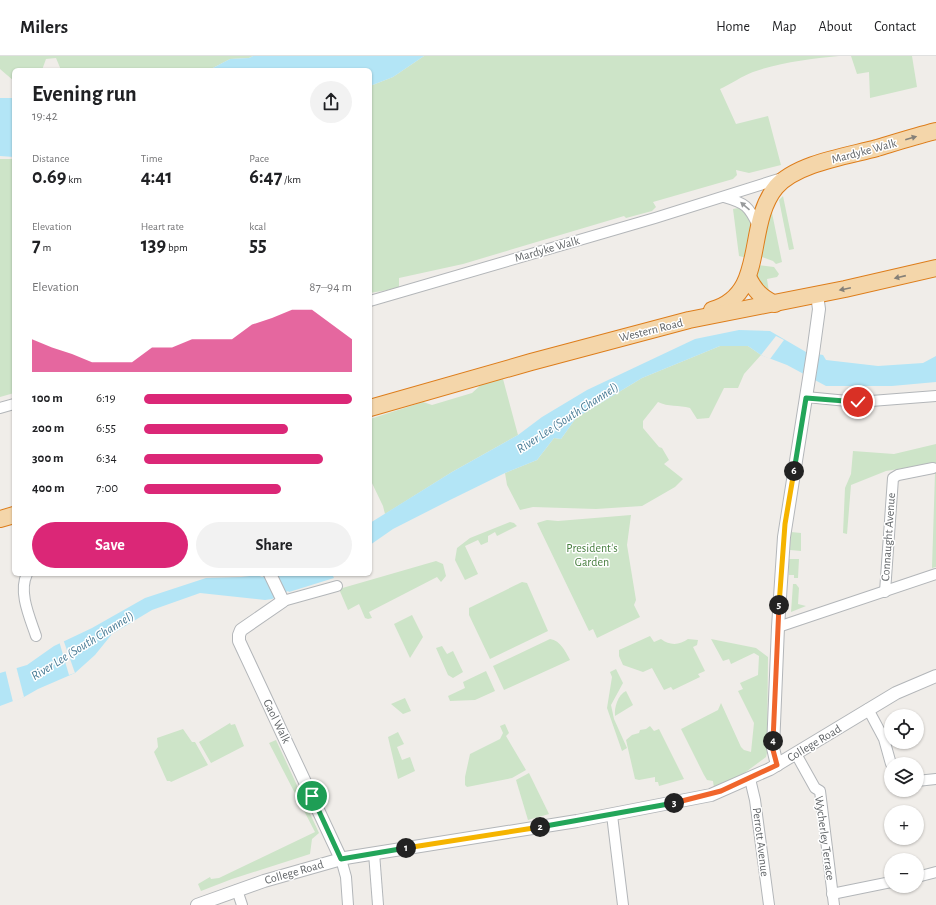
<!DOCTYPE html>
<html lang="en">
<head>
<meta charset="utf-8">
<style>
  :root { --surface:#fff; --page:#f2f2f2; --text:#202124; --muted:#757577; --line:#e0e0e0; --accent:#db2777 }
  body { margin:0; font-family:"Alegreya Sans",sans-serif; background:var(--page); color:var(--text); height:100vh; display:flex; flex-direction:column; font-size:15px; white-space:nowrap }
  * { box-sizing:border-box; margin:0 }
  p { font-size:13px; color:var(--muted) }
  .icon { flex:none; width:22px; height:22px; fill:none; stroke:currentColor; stroke-width:2; stroke-linecap:round; stroke-linejoin:round }
  .map { position:relative; flex:1; overflow:hidden }
  .sheet { position:absolute; left:12px; top:12px; width:360px; height:508px; display:flex; flex-direction:column; background:var(--surface); border-radius:6px; box-shadow:0 1px 3px #0004 }
  .sheet>* { flex:none }
  .tools { position:absolute; left:884px; top:653px; display:grid; gap:8px }
  .tools a { display:grid; place-items:center; width:40px; height:40px; border-radius:50%; background:var(--surface); box-shadow:0 1px 3px #0004; font-size:20px }
  .pin { position:absolute; display:grid; place-items:center; width:34px; height:34px; color:#fff; margin:-17px; border:2px solid #fff; border-radius:50%; box-shadow:0 1px 4px #0007 }
  .km { position:absolute; width:20px; height:20px; margin:-10px; border-radius:50%; background:#222; color:#fff; font-size:11px; line-height:20px; text-align:center }
  .round { display:grid; place-items:center; flex:none; width:42px; height:42px; border-radius:21px; background:var(--page) }
  .overview { display:flex; align-items:center; justify-content:space-between; height:68px; padding:0 20px }
  h1 { font-size:22px; font-weight:700; line-height:30px }
  .figures { display:grid; grid-template-columns:repeat(3,1fr); gap:6px; height:68px; padding:4px 20px }
  .figures div { display:grid; align-content:center }
  .figures b { font-size:20px; font-weight:700 }
  .figures small { font-size:11px; font-weight:400 }
  .figures p { font-size:11px }
  .chart { height:112px; padding:8px 20px }
  .chart p { display:flex; justify-content:space-between }
  .chart svg { width:100%; height:72px; margin-top:4px; fill:var(--accent); opacity:.7 }
  .action { display:flex; gap:8px; margin-top:auto; padding:8px 20px }
  .action a { flex:1; height:46px; border-radius:24px; background:var(--accent); color:#fff; font-size:16px; font-weight:700; line-height:46px; text-align:center }
  .action a+a { background:var(--page); color:var(--text) }
  ul { padding:0 20px; list-style:none; font-size:13px }
  li { display:grid; grid-template-columns:64px 48px 1fr; align-items:center; height:30px }
  li i { height:10px; border-radius:5px; background:var(--accent) }
  header { display:flex; align-items:center; gap:24px; box-sizing:border-box; height:56px; padding:0 20px; background:var(--surface); border-bottom:1px solid var(--line) }
  header strong { font-size:19px }
  nav { display:flex; gap:22px; margin-inline-start:auto; font-size:14px }
  .map>svg:first-child { display:block }
  .green { fill:#cde4c8 }
  .water { fill:#b3e5f6 }
  .pier { fill:#f0ede9 }
  .lines { fill:none; stroke-linecap:round; stroke-linejoin:round }
  .minor-casing { stroke:#b3b6b9; stroke-width:12 }
  .tertiary-casing { stroke:#b3b6b9; stroke-width:14 }
  .trunk-casing { stroke:#dd7d1b; stroke-width:18 }
  .minor { stroke:#fff; stroke-width:10 }
  .tertiary { stroke:#fff; stroke-width:12 }
  .trunk { stroke:#f4d6aa; stroke-width:16 }
  .oneway { fill:#858078 }
  .oneway2 { fill:#989a9c }
  .split-1-casing { stroke:#fff; stroke-width:8 }
  .split-2-casing { stroke:#fff; stroke-width:8 }
  .split-3-casing { stroke:#fff; stroke-width:8 }
  .split-4-casing { stroke:#fff; stroke-width:8 }
  .split-5-casing { stroke:#fff; stroke-width:8 }
  .split-6-casing { stroke:#fff; stroke-width:8 }
  .split-7-casing { stroke:#fff; stroke-width:8 }
  .split-1 { stroke:#22a559; stroke-width:5 }
  .split-2 { stroke:#f5b400; stroke-width:5 }
  .split-3 { stroke:#22a559; stroke-width:5 }
  .split-4 { stroke:#f0652b; stroke-width:5 }
  .split-5 { stroke:#f0652b; stroke-width:5 }
  .split-6 { stroke:#f5b400; stroke-width:5 }
  .split-7 { stroke:#22a559; stroke-width:5 }
  .labels { text-anchor:middle; stroke-width:3; stroke-linejoin:round; paint-order:stroke }
  .street-label { font-size:12px; fill:#606467; stroke:#fff }
  .park-label { font-size:12px; fill:#477e3f; stroke:#fff }
  .water-label { font-size:13px; font-style:italic; fill:#497c96; stroke:#fff }
</style>
</head>
<body>
<header>
<strong>Milers</strong>
<nav><a>Home</a><a>Map</a><a>About</a><a>Contact</a></nav>
</header>
<div class="map">
<svg width="936" height="849" viewBox="0 0 936 849">
  <rect width="100%" height="100%" fill="#f0ede9"/>
  <g class="green">
    <path d="M0,0h253l-4,2 -19,1 -21,11h-148l-5,-12 -10,1 -4,11h-28v11l-14,-12z"/>
    <path d="M424,0h415c-29,3 -58,6 -86,16 -11,4 -22,12 -33,17l16,35 32,-8 13,49 -32,8 -13,-3 1,5 -4,4 -80,23 3,5 -4,4 -26,7 -2,-2 -161,48 -64,14v10l-29,5v-207l23,-9z"/>
    <path d="M851,0h61l5,31 -47,11 -1,-26 -12,2z"/>
    <path d="M0,103h14v234l-14,4z"/>
    <path d="M783,140l11,53 -5,1 -10,-50z"/>
    <path d="M738,149l10,8 3,9 -4,36 -8,-2 -6,-47 5,-1z"/>
    <path d="M771,152l11,54 -6,2 -3,-3 -14,-5z"/>
    <path d="M757,209l17,2 5,7 -2,3 -10,2 2,13 -5,1 -9,-16z"/>
    <path d="M720,290h28l13,9 -17,19 -6,14h-14l-15,30 -12,1 -7,-11c-11,-3 -22,-1 -32,-6l-15,19v7l16,19 3,1 7,12 -5,4 19,15 -8,8 -33,19 -46,3 -63,-2 -13,3 -13,-25 -2,-12 32,-13 17,-22 7,1 15,-21 66,-40z"/>
    <path d="M503,323l15,56 -66,37 -67,42 -2,-8 -13,-27v-60l53,-17 9,3 40,-12 11,-10z"/>
    <path d="M936,388v19l-50,8 -35,14 -4,49 -4,-1 2,-45 6,-14 2,-23 41,3z"/>
    <path d="M936,412v99l-4,1 3,-95z"/>
    <path d="M631,459l-4,30 9,55 -2,5 6,12 -43,21 -4,-9 -4,2 -52,-108 10,-3 11,1z"/>
    <path d="M510,466l4,1 3,3 -20,10 -2,-4 -7,4v6l-7,3 -3,-5 -13,6 13,28 -13,6 -10,-20 2,-12 13,-10z"/>
    <path d="M791,476l10,1v18l-11,-1z"/>
    <path d="M789,503h10l-1,19h-4v-3h-5z"/>
    <path d="M436,505l7,3 3,12 -5,6 -4,-5 -68,35 3,6 -4,1 -3,-1 -6,-14 -11,6 -9,-21z"/>
    <path d="M522,526l5,1 21,48 -58,28 -21,-44v-7z"/>
    <path d="M793,528h3l3,4 -1,16 8,2 -15,6z"/>
    <path d="M412,559l11,22 -13,21 -16,-34z"/>
    <path d="M650,580l4,6 7,-3c9,7 19,6 27,0l10,1 -1,5 -4,2 12,24 -7,3 2,3 -27,13 -2,-3 -7,3 -12,-22 -9,4 -20,-7 -4,-9v-6z"/>
    <path d="M550,583c11,2 15,12 20,21l-66,30 -11,-24z"/>
    <path d="M711,583l45,9 12,9 -1,96 -1,4 -27,20 -25,11 -1,-7 -6,-1 -3,-5 -23,-46 37,-19 3,-7 20,44 3,3 7,2 3,-29 -16,-32 5,-2 -3,-6 18,-8 1,-19 -5,-3 -23,11 -2,-5 -6,2z"/>
    <path d="M442,590l5,8 6,-3 10,21 -10,6 -5,-3 -12,-27z"/>
    <path d="M616,613l7,14 -12,22 3,14 13,29 -5,3 -15,-43 5,-31 -2,-5z"/>
    <path d="M486,615l9,20 -20,9 -25,1 -2,-5 17,-8 -2,-6z"/>
    <path d="M626,635l7,14 -18,11c-1,-9 3,-21 11,-25z"/>
    <path d="M405,642l6,13 -8,3 -12,-10z"/>
    <path d="M230,667l1,2 4,-1 9,22 -33,17 -12,-21z"/>
    <path d="M505,668l4,9 -3,3 20,34 -14,8 -45,9 -2,-2v-8l5,-23 30,-15 3,-6 -3,-7z"/>
    <path d="M650,670l4,5 5,-2 25,50 -25,7 -1,-4h-3v-5l-16,3 -4,-1 -9,-39 6,-5 7,-2 1,-3 6,-1z"/>
    <path d="M183,673l9,13h3l13,23 -37,17 -1,-1h-3l-13,-29 4,-5 -1,-9z"/>
    <path d="M398,676l6,12 -7,3 5,13 8,-3 5,14 -17,8 -10,-42z"/>
    <path d="M276,684l43,93 -7,6 -2,15 -78,25 -31,12 -3,-7 12,-7 1,2 8,-1 96,-46 -46,-89z"/>
    <path d="M529,717l20,41 -21,6 -12,-40z"/>
  </g>
  <g class="water">
    <path d="M253,0h171l-31,21 -23,9v-16h-161l21,-11 19,-1z"/>
    <path d="M0,42h14v59l-14,-1z"/>
    <path d="M739,274l31,1 36,21 17,3 3,5 52,6 45,-3 13,-7v26l-44,4h-66l-39,-21 -26,-10 -13,-9h-28l-78,32 -66,40 -15,21 -7,-1 -17,22 -32,13 -55,27 -57,29 -23,16v-22l82,-51 66,-37 24,-18 45,-27 108,-51z"/>
    <path d="M271,518h61l2,4 -45,14 -1,-1 -16,8 -7,1 -65,-7 -48,17 -40,24 -17,21 -20,18 -37,16 -14,8 -24,9v-33l27,-8 27,-19 38,-18 53,-30 61,-20 35,-1 16,-2 5,2z"/>
  </g>
  <g class="pier">
    <path d="M776,280l8,4 -14,19 -9,-4z"/>
    <path d="M63,583l12,34 -6,2 -10,-34z"/>
    <path d="M16,610l8,31 -11,5 -8,-33z"/>
  </g>
  <g class="lines">
    <g class="minor-casing">
      <g id="minor">
        <path d="M724,141c21,6 25,9 34,29"/>
        <path d="M370,245l285,-83 127,-40"/>
        <path d="M806,341l52,5 78,-6"/>
        <path d="M0,352l14,-4"/>
        <path d="M27,518c-9,18 3,44 9,62"/>
        <path d="M885,536l8,-114 5,-3 35,-7"/>
        <path d="M283,545l54,-15"/>
        <path d="M778,571l158,-53"/>
        <path d="M868,653l16,30 7,25"/>
        <path d="M796,698l19,34 5,3 14,114"/>
        <path d="M750,723l5,21 14,105"/>
        <path d="M917,725l19,-2"/>
        <path d="M612,759l11,90"/>
        <path d="M374,797l4,52"/>
        <path d="M341,803l5,18 2,28"/>
        <path d="M917,821l19,-5"/>
        <path d="M237,834l5,15"/>
        <path d="M832,838l59,-12"/>
      </g>
    </g>
    <g class="tertiary-casing">
      <g id="tertiary">
        <path d="M270,518l13,27 -42,29 -2,5v6l102,218"/>
        <path d="M777,709l-4,-17 5,-121 6,-90 29,-184 6,-44 -2,-14"/>
        <path d="M197,849l67,-24 81,-23 232,-37 134,-26 59,-26 126,-76 40,-17"/>
      </g>
    </g>
    <g class="trunk-casing">
      <g id="trunk">
        <path d="M748,221c7,14 13,20 27,27"/>
        <path d="M712,254c56,-16 32,-84 64,-123 21,-24 72,-31 101,-39 20,-6 39,-12 59,-17"/>
        <path d="M370,352l161,-46 158,-42 156,-31 91,-21"/>
        <path d="M0,463l14,-4"/>
      </g>
    </g>
    <use href="#minor" class="minor"/>
    <use href="#tertiary" class="tertiary"/>
    <use href="#trunk" class="trunk"/>
  </g>
  <defs><path id="oneway-solid" d="M-6-.8H1V-3.2L6.5 0L1 3.2V.8H-6Z"/></defs>
  <g class="oneway">
    <use href="#oneway-solid" transform="translate(911 82) rotate(-16)"/>
    <use href="#oneway-solid" transform="translate(900 221) rotate(167)"/>
    <use href="#oneway-solid" transform="translate(845 233) rotate(168)"/>
  </g>
  <use class="oneway2" href="#oneway-solid" transform="translate(745 150) rotate(-139)"/>
  <g class="lines">
    <g class="split-1-casing">
      <path id="split-1" d="M312,740l29,63 65,-11"/>
    </g>
    <g class="split-2-casing">
      <path id="split-2" d="M406,792l134,-21"/>
    </g>
    <g class="split-3-casing">
      <path id="split-3" d="M540,771l134,-24"/>
    </g>
    <g class="split-4-casing">
      <path id="split-4" d="M674,747l47,-12 56,-26 -4,-15v-9"/>
    </g>
    <g class="split-5-casing">
      <path id="split-5" d="M773,685l6,-136"/>
    </g>
    <g class="split-6-casing">
      <path id="split-6" d="M779,549l6,-81 9,-53"/>
    </g>
    <g class="split-7-casing">
      <path id="split-7" d="M794,415l12,-73 52,4"/>
    </g>
    <use href="#split-1" class="split-1"/>
    <use href="#split-2" class="split-2"/>
    <use href="#split-3" class="split-3"/>
    <use href="#split-4" class="split-4"/>
    <use href="#split-5" class="split-5"/>
    <use href="#split-6" class="split-6"/>
    <use href="#split-7" class="split-7"/>
  </g>
  <g class="labels">
    <g class="street-label">
      <text transform="translate(864 95) rotate(-15)" y="4">Mardyke Walk</text>
      <text transform="translate(547 193) rotate(-16)" y="4">Mardyke Walk</text>
      <text transform="translate(651 274) rotate(-14)" y="4">Western Road</text>
      <text transform="translate(888 481) rotate(-86)" y="4">Connaught Avenue</text>
      <text transform="translate(277 665) rotate(64)" y="4">Gaol Walk</text>
      <text transform="translate(814 687) rotate(-31)" y="4">College Road</text>
      <text transform="translate(825 782) rotate(82)" y="4">Wycherley Terrace</text>
      <text transform="translate(761 786) rotate(83)" y="4">Perrott Avenue</text>
      <text transform="translate(294 816) rotate(-16)" y="4">College Road</text>
    </g>
    <g class="park-label">
      <text x="592" y="496">President's<tspan x="592" dy="14">Garden</tspan></text>
    </g>
    <g class="water-label">
      <text transform="translate(567 361) rotate(-33)" y="5">River Lee (South Channel)</text>
      <text transform="translate(82 589) rotate(-32)" y="5">River Lee (South Channel)</text>
    </g>
  </g>
</svg>
<div class="tools">
<a><svg class="icon" aria-label="locate" viewBox="0 0 24 24"><circle cx="12" cy="12" r="6"/><path d="M12 2v4M12 18v4M2 12h4M18 12h4"/></svg></a>
<a><svg class="icon" aria-label="layers" viewBox="0 0 24 24"><path d="M12 4l9 5-9 5-9-5zM3 14l9 5 9-5"/></svg></a>
<a>+</a>
<a>−</a>
</div>
<div class="pin" style="left:312px;top:740px;background:#1e9e55"><svg class="icon" aria-label="arrive" viewBox="0 0 24 24"><path d="M6 21V4h12l-3 4 3 4H6"/></svg></div>
<div class="pin" style="left:858px;top:346px;background:#d93025"><svg class="icon" aria-label="check" viewBox="0 0 24 24"><path d="M5 12l5 5 9-10"/></svg></div>
<b class="km" style="left:406px;top:792px">1</b>
<b class="km" style="left:540px;top:771px">2</b>
<b class="km" style="left:674px;top:747px">3</b>
<b class="km" style="left:773px;top:685px">4</b>
<b class="km" style="left:779px;top:549px">5</b>
<b class="km" style="left:794px;top:415px">6</b>
<section class="sheet">
<div class="overview"><div><h1>Evening run</h1><p>19:42</p></div><a class="round"><svg class="icon" aria-label="share" viewBox="0 0 24 24"><path d="M12 15V3M7 8l5-5 5 5M5 13v7h14v-7"/></svg></a></div>
<div class="figures">
<div><p>Distance</p><b>0.69<small> km</small></b></div>
<div><p>Time</p><b>4:41</b></div>
<div><p>Pace</p><b>6:47<small> /km</small></b></div>
</div>
<div class="figures">
<div><p>Elevation</p><b>7<small> m</small></b></div>
<div><p>Heart rate</p><b>139<small> bpm</small></b></div>
<div><p>kcal</p><b>55</b></div>
</div>
<div class="chart"><p><span>Elevation</span>87–94 m</p>
<svg viewBox="0 0 160 44" preserveAspectRatio="none"><path d="M0 44V24L10 29L20 33L30 38L40 38L50 38L60 29L70 29L80 24L90 24L100 24L110 15L120 11L130 6L140 6L150 15L160 24V44z"/></svg>
</div>
<ul>
<li><b>100 m</b>6:19<i style="width:100%"></i></li>
<li><b>200 m</b>6:55<i style="width:69%"></i></li>
<li><b>300 m</b>6:34<i style="width:86%"></i></li>
<li><b>400 m</b>7:00<i style="width:66%"></i></li>
</ul>
<div class="action"><a>Save</a><a>Share</a></div>
</section>
</div>
</body>
</html>
